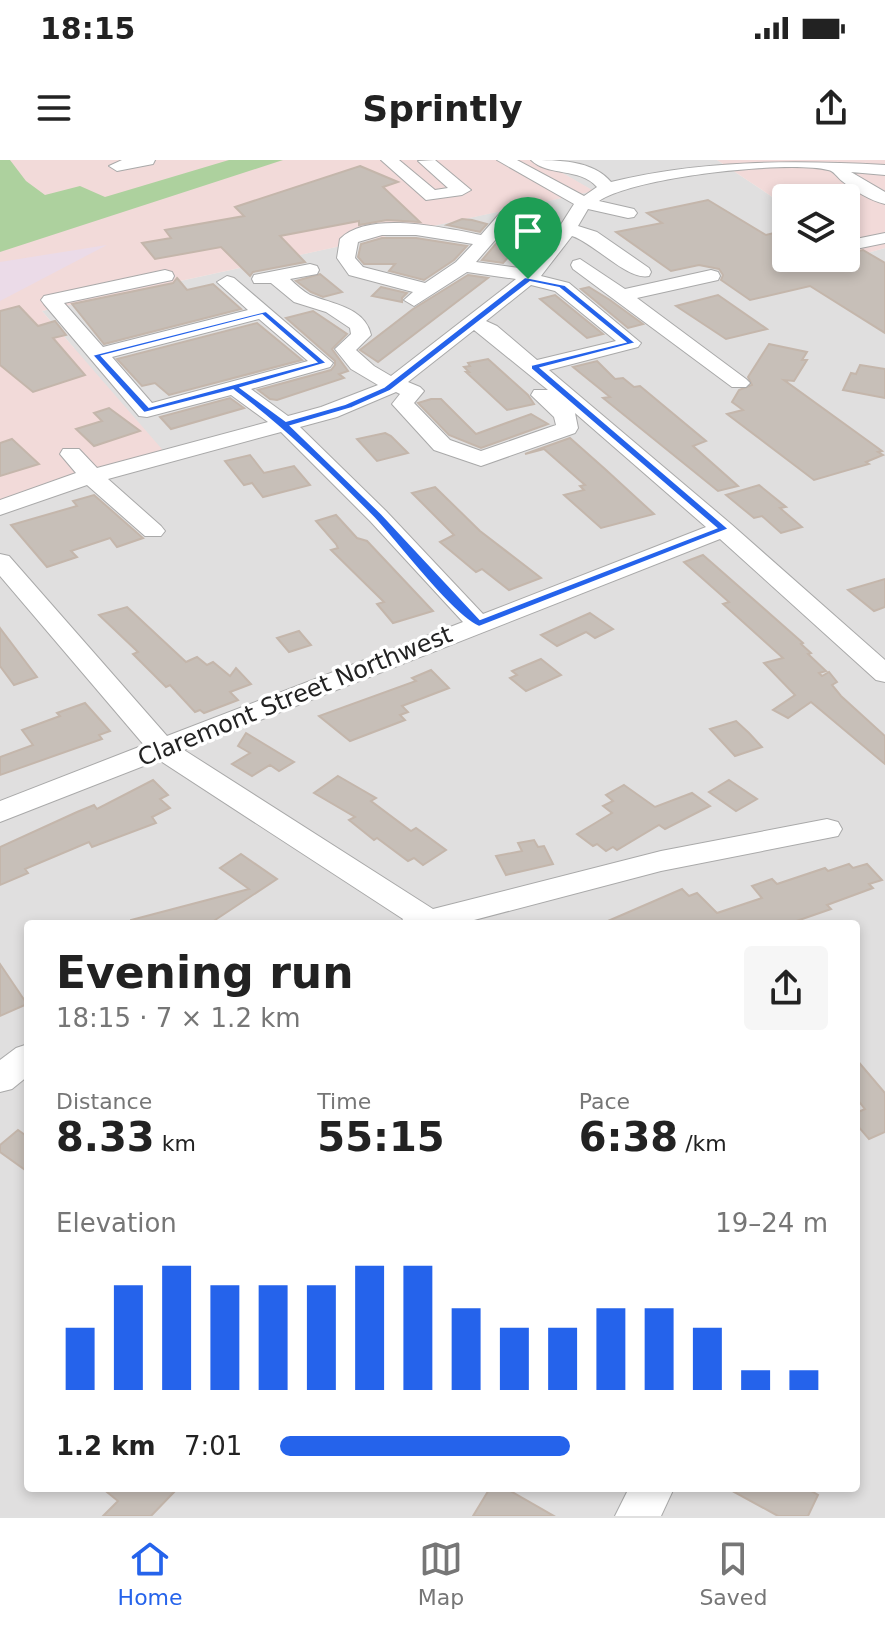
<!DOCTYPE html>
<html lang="en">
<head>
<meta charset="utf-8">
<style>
  :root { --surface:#fff; --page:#f6f6f6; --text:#222; --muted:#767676; --line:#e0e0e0; --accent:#2563eb }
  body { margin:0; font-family:"DejaVu Sans",sans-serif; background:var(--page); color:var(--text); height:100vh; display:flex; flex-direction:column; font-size:30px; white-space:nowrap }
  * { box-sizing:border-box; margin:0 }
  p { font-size:26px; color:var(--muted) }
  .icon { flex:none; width:44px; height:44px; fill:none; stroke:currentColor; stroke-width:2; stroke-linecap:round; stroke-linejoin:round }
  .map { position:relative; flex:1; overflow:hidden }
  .drawer { position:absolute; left:24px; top:760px; width:836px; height:572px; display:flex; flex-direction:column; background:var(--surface); border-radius:8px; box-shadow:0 4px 12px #0003 }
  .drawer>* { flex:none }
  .tools { position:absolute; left:772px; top:24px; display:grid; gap:16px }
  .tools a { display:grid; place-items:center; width:88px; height:88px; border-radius:8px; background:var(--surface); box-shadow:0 4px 12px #0003; font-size:40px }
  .pin { position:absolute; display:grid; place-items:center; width:68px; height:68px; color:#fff; margin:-82px -34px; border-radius:50% 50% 50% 0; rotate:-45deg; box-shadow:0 0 8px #0007 }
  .pin .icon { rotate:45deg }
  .round { display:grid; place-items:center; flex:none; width:84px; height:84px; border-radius:8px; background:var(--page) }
  .summary { display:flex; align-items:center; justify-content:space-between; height:136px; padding:0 32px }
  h1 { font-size:44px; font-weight:600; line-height:60px }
  .stats { display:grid; grid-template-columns:repeat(3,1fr); gap:12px; height:136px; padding:8px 32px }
  .stats div { display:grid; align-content:center }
  .stats b { font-size:40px; font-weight:600 }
  .stats small { font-size:22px; font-weight:400 }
  .stats p { font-size:22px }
  .chart { height:224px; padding:16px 32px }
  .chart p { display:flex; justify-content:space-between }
  .chart svg { width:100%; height:144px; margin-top:8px; stroke:var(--accent); stroke-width:6 }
  ul { padding:0 32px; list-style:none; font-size:26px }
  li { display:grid; grid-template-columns:128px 96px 1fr; align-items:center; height:60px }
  li i { height:20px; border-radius:10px; background:var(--accent) }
  .status { display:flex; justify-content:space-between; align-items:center; height:56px; padding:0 40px; background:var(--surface); direction:ltr }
  .status svg { height:22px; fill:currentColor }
  header { display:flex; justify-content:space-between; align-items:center; height:104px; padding:0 32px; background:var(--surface); font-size:36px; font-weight:600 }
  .tab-bar { display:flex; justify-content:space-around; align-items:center; height:112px; border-top:2px solid var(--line); background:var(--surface); font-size:22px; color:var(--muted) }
  .tab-bar a { display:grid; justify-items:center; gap:4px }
  .tab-bar .current { color:var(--accent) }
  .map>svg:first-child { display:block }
  .residential { fill:#e0dfdf; fill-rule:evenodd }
  .commercial { fill:#f2dad9 }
  .industrial { fill:#ebdbe8 }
  .forest { fill:#add19e }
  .building { fill:#c7bfb8; stroke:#c4b6ab; stroke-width:2 }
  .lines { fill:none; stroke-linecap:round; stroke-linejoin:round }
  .minor-casing { stroke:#a9a9a9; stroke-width:2 }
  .minor { fill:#fff; fill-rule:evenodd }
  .route { fill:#2563eb; stroke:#fff; stroke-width:2; fill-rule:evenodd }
  .labels { text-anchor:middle; stroke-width:7; stroke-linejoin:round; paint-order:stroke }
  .street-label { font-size:24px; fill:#222; stroke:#fff }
</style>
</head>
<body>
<div class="status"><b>18:15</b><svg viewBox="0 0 49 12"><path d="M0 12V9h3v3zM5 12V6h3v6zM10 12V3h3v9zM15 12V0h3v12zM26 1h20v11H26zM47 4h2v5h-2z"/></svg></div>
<header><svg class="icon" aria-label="menu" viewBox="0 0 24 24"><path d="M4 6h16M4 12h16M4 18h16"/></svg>Sprintly<svg class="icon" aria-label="share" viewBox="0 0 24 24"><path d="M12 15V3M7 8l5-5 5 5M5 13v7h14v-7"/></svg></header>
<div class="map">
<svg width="885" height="1356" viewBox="0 0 885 1356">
  <rect width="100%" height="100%" fill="#f2efe9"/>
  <path class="residential" d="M540,0h177l69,46v52h60v-13l14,10 25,-7v1268h-885v-1007l74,-161 -32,-37 551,-120zM28,764h828v564h-828z"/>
  <g class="commercial">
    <path d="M0,0h540l54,31 -552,120 125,144 -167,54z"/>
    <path d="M717,0h168v88l-25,7 -14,-10v-47h-60v8z"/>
  </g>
  <path class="industrial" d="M107,85l-107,56v-39z"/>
  <path class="forest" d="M0,0h10l16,21 19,14 35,-9 25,11 124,-37h54l-283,92z"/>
  <g class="building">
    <path d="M360,6l38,16 -15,5 37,35 -33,-2 -28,5v-4l-79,15 25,26 -52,10 -3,4 -29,-29 -66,12 -13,-16 29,-5 -6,-8 79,-14 -9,-9z"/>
    <path d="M708,40l58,35 20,-5v40l60,-12v-4l17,-4 22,13v70l-75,-47 -60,14 -29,-20 2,-5 -4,-6 -20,-4 -28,6 -55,-39 46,-9 -15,-10z"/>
    <path d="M518,51l23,2 -14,23 -24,27 -21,-3 36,-42z"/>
    <path d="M462,59l10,1 15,4 -7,8 -33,-7z"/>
    <path d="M382,78h34l51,8 -13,14 -30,20 -35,-9 6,-7h-31l-6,-7 3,-13z"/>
    <path d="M320,114l22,18 -19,5 -12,-5 -15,-11z"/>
    <path d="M468,115l20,3 -110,84 -18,-12 53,-41z"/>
    <path d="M177,118l10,12 26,-6 28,25 -137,35 -32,-40 101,-21z"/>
    <path d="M381,127l26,6 -5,5v4l-30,-6z"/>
    <path d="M589,127l21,13 33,24 -15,4 -47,-39z"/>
    <path d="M555,135l48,39 -16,4 -47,-39z"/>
    <path d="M718,135l49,34 -41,10 -50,-33z"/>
    <path d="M19,146l19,20 17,-5 11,14 -13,3 32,37 -52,17 -33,-27v-54z"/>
    <path d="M313,151l34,23 -15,15 16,22 -9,3 5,4 -67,22 -7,-1 -12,-9 73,-20 4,-5v-4l-49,-43z"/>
    <path d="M257,163l45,37 -133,35 -14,-12 -13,3 -25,-27z"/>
    <path d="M769,184l38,8 -5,8h5l-13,21 -10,-1 98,71 -4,1 5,3 -17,7 3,2 -55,16 -87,-66 16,-4 -11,-8 7,-12 13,-5 -4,-8z"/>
    <path d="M488,199l40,36 6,9 -27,6 -41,-38h3l-5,-5 6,-1 -2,-3z"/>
    <path d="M597,201l18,18 8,-1 11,9 6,-1 66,55 -13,5 45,40 -20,5 -115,-93 7,-1 -37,-30z"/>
    <path d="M860,205l25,4v29l-42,-8 8,-17 5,1z"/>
    <path d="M230,238l14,10 -73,21 -11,-12z"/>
    <path d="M431,239h10l35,35 55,-20 17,10 -67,24 -32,-13 -31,-32z"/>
    <path d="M109,248l31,23 -46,15 -18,-17 26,-8 -8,-8z"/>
    <path d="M385,273l6,3 17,17 -31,8 -20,-22z"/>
    <path d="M570,278l35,31 49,45 -53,14 -37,-33 20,-5 -4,-4 5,-1 -41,-36 -19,5z"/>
    <path d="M12,279l27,25 -39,12v-33z"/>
    <path d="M250,295l14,18 30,-7 16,19 -47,12 -11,-14 -8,2 -19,-24z"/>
    <path d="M759,325l27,22 -6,1 22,19 -21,6 -19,-17 -8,2 -28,-23z"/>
    <path d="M435,327l45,44 61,47 -32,12 -27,-21 -6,3 -36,-30 14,-7 -42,-42z"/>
    <path d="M94,335l49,43 -26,9 -7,-9 -39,13 6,6 -30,10 -36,-42 66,-19 -4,-5z"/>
    <path d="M336,355l21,23 10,3 66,70 -40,12 -16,-19 7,-2 -53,-52 7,-2 -2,-4 -20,-23z"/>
    <path d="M703,395l100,88 -2,1 10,9 -3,1 18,17 -7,2 3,3 7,-4 8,10 -5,3 9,11 44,40v28l-74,-62 -23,16 -15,-8 22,-15 -31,-32 19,-5 -60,-54 6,-2 -45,-40z"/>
    <path d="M885,419v28l-11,4 -26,-21z"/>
    <path d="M127,447l59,55 11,-5 10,8 6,-3 17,14 6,-8 15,16 -21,8 8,8 -34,13 -4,-3 -5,2 -25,-27 -4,2 -33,-33 5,-2 -39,-37z"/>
    <path d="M590,453l23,16 -18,9 -9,-6 -29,14 -16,-11z"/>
    <path d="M0,468l37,49 -23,8 -14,-19z"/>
    <path d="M299,471l12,14 -22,7 -12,-14z"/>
    <path d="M541,499l20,16 -35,16 -16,-13 7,-3 -5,-4z"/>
    <path d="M431,510l18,18 -47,18 6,6 -8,3 5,5 -55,21 -31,-25 97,-35 -4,-3z"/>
    <path d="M85,543l25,28 -11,4 3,4 -102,36v-18l33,-12 -11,-15 38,-14 -3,-3z"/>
    <path d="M736,561l13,12 13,14 -27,9 -25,-27z"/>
    <path d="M246,573l38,23 10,6 -15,9 -9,-6 -18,11 -20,-12 18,-11 -12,-7z"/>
    <path d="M338,616l38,22 -5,3 40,30 5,-3 30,22 -23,15 -9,-7 -6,3 -31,-23 -3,2 -25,-20 6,-3 -41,-24z"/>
    <path d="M153,620l15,15 -8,4 10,9 -18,9 4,6 -64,24 -3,-5 -64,27 3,4 -28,12v-38l77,-35 17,-7 3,4z"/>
    <path d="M729,620l28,19 -21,12 -27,-19z"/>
    <path d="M624,625l31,22 37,-14 18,13 -45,23 -6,-4 -42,25 -4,-3 -7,4 -9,-7 -4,2 -16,-12 35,-21 -9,-7 10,-5 -7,-6z"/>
    <path d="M534,680l4,7 6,-1 9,18 -47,11 -10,-19 26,-5 -4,-8z"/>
    <path d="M241,694l36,25 -68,45h-78v-4l118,-31 -29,-21z"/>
    <path d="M849,704l4,4 14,-4 15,16 -13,4 4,4 -46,17 4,4 -43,15h-187l81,-35 7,7 8,-3 20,20 45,-15 -10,-12 20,-7 5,5 48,-16 3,3z"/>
    <path d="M0,804l27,40 -27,12z"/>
    <path d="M856,899l29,34v39l-16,7 -13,-15v-11l9,-4 -9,-11z"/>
    <path d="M18,970l10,7v35l-28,-20v-7z"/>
    <path d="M102,1328h76l-27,28h-48l15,-15z"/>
    <path d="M490,1328h15l49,28h-81z"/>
    <path d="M727,1328h79l12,7 -10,21h-30z"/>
  </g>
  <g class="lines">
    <g class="minor-casing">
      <g id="minor">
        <path d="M122,0h33l-2,4 -36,7 -8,-5z"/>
        <path d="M381,0h18l36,30 13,-2 -30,-27 17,-1 36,30 -9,5 -36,5z"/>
        <path d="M497,0h20l67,36 13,-9c-18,-20 -48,-10 -66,-27 26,0 62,0 80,22 88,-22 183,-22 274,-17v10l-34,-3 34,20v12c-14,-3 -32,-14 -43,-23 -5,-4 -8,-10 -14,-11 -42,-10 -194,7 -229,31l35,8 3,4 -3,4 -6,1 -40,-9 -10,17 19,6 52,36 2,4 -2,4c-21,5 -55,-33 -77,-40l-31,40 28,7 72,60 -3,4 -89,23 182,154 154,136v22l-9,-2 -156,-141 -536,211 249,159 228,-58 166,-32 11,3 4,7 -4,7 -177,35 -202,53h-59l3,-5 -244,-159 -159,62v-21l144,-56 -144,-169v-22l9,2 158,180 296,-114 -93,-101 -89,-89 -173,47 53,47 4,5 -4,5h-16l-58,-51 -87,30v-15l76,-27 -16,-19 3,-5h16l18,19 171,-46 -37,-27 -84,22 -8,-1 -95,-112 -3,-4 3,-4 121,-26 7,2 2,4 -2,4 -108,23 39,44 145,-37 -31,-28 10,-6 7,2 99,85 -3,4 -79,22 37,27 33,-9 57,-22 -27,-16 -16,-20 16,-15 -1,-6 -24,-16 -32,-10 -23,-19h-17l-2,-4 2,-4 56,-11 7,2 2,4 -2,4 -27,5c6,6 13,12 20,16 22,9 55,12 61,40l-15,15 18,16 17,10 125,-97 -49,-7 -53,34 -10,-6 9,-8 -64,-17 -12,-17 3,-19c28,-29 106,-11 141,-4l20,-23 6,-1 9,5 -40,46 51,7 21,-24 26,-41zM382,75h34l57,9 -17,18 -31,21 -62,-16 -8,-9 3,-16zM531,125l24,6 61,50 -79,19 -40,-34 -11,-5zM259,159l49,42 -156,42 -40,-46zM474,170l74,60h-14l-3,5 23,22 2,8 -75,26 -31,-11 -36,-37 10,-12 -4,-4 -12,-5zM396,232l4,2 -8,10 42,46 47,16 94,-33 3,-5 -3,-15 131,114 -223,87 -97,-103 -86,-84 37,-10z"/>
        <path d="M885,73v10l-39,8v-10z"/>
        <path d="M580,99l45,30 86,-19 7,2 2,4 -2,4 -81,18 109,81 4,4 -4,4h-14l-159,-118 -2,-4 2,-4z"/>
        <path d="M28,884v32l-16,13 -12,3v-32l16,-12z"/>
        <path d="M629,1328h45l-13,28h-46z"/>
      </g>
    </g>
    <use href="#minor" class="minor"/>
  </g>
  <path class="route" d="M525,117l40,8 71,58 -95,25 188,161 -250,98c-27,-11 -82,-85 -106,-110 -44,-45 -89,-89 -140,-127l-89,23 -52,-58 174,-44 61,52 -86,25 45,33 59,-17 39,-17zM530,122l29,6 66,54 -94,23v4l185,159 -236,91 -98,-105 -91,-88 61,-18 38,-17zM262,155l54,47 -167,45 -47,-51z"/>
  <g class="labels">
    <g class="street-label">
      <text transform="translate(295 536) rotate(-22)" y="8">Claremont Street Northwest</text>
    </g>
  </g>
</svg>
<div class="tools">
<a><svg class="icon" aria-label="layers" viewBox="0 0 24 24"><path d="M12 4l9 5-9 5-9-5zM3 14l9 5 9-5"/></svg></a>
</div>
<div class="pin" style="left:528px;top:119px;background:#1e9e55"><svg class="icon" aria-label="arrive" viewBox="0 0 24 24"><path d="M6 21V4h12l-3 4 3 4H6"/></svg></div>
<section class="drawer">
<div class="summary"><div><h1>Evening run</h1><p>18:15 · 7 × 1.2 km</p></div><a class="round"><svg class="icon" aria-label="share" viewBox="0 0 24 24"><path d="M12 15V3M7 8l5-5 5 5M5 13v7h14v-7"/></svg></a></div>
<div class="stats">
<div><p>Distance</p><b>8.33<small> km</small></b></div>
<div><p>Time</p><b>55:15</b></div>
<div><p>Pace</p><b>6:38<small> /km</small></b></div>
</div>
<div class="chart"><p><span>Elevation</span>19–24 m</p>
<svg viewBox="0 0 160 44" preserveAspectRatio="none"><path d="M5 44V25M15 44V12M25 44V6M35 44V12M45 44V12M55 44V12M65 44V6M75 44V6M85 44V19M95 44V25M105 44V25M115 44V19M125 44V19M135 44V25M145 44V38M155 44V38"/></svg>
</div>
<ul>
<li><b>1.2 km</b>7:01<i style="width:53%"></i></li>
</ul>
</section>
</div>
<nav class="tab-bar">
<a class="current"><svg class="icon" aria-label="home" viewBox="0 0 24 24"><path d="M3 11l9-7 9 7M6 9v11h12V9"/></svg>Home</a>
<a><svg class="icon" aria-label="map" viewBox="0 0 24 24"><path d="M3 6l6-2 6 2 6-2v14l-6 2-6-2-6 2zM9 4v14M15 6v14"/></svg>Map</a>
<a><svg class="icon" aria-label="saved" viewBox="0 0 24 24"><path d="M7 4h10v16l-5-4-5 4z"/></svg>Saved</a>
</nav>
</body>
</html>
